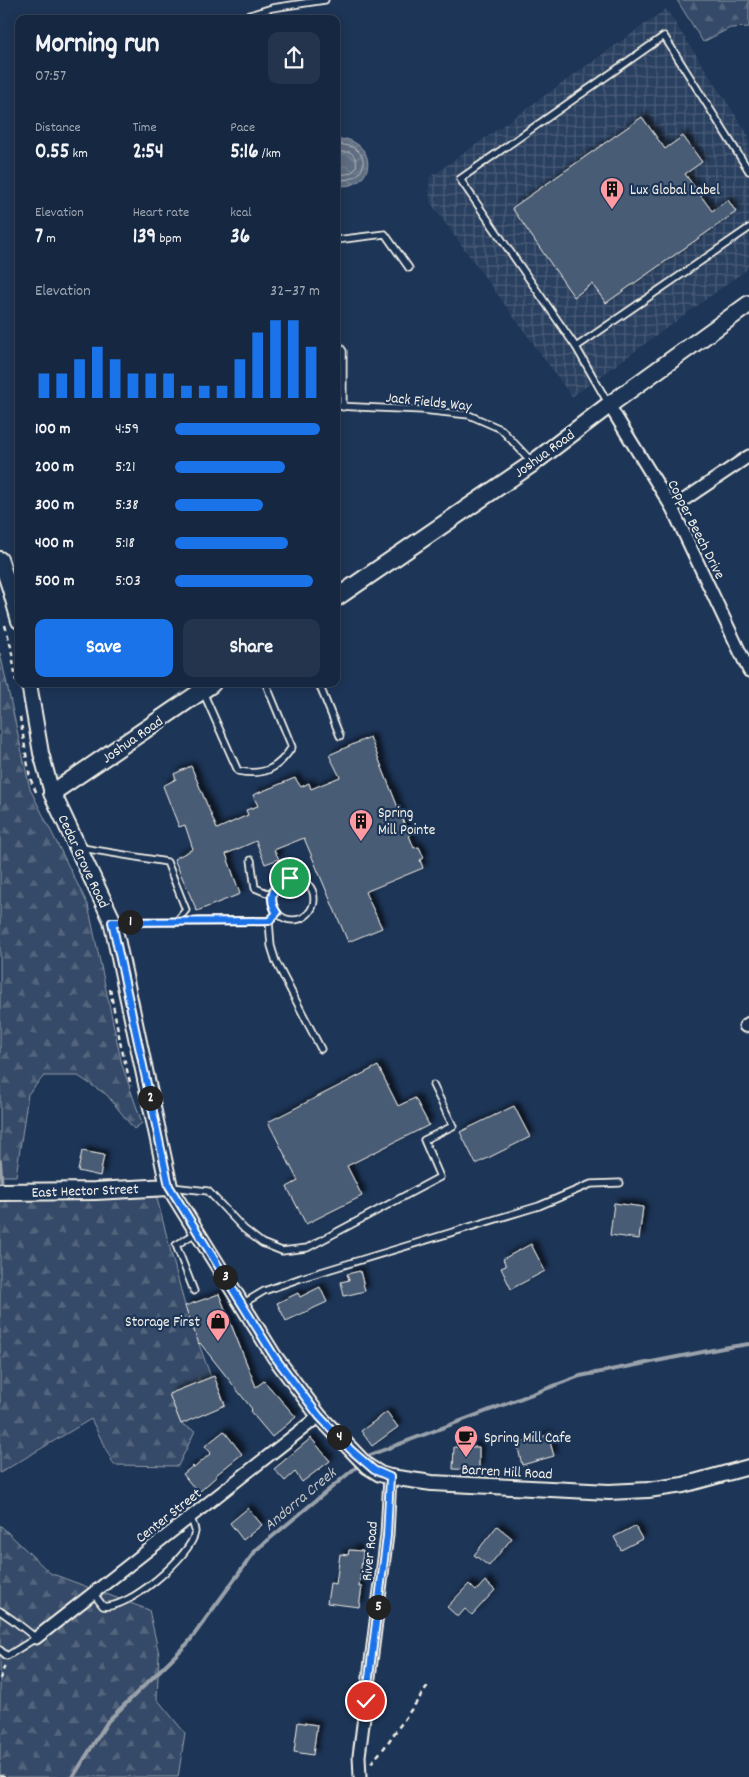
<!DOCTYPE html>
<html lang="en">
<head>
<meta charset="utf-8">
<style>
  :root { --surface:#162841; --page:#23344c; --text:#f1f3f6; --muted:#9ea6b1; --line:#35445a; --accent:#1a73e8 }
  body { margin:0; font-family:Dekko,sans-serif; background:var(--page); color:var(--text); height:100vh; display:flex; flex-direction:column; font-size:19px; white-space:nowrap }
  * { box-sizing:border-box; margin:0 }
  p { font-size:16px; color:var(--muted) }
  .icon { flex:none; width:28px; height:28px; fill:none; stroke:currentColor; stroke-width:2; stroke-linecap:round; stroke-linejoin:round }
  .map { position:relative; flex:1; overflow:hidden }
  .side { position:absolute; left:15px; top:15px; width:325px; height:672px; display:flex; flex-direction:column; background:var(--surface); border-radius:10px; box-shadow:0 2px 12px #0003,0 0 0 1px var(--line) }
  .side>* { flex:none }
  .pin { position:absolute; display:grid; place-items:center; width:42px; height:42px; color:#fff; margin:-21px; border:2px solid #fff; border-radius:50%; box-shadow:0 1px 5px #0007 }
  .km { position:absolute; width:25px; height:25px; margin:-12px; border-radius:50%; background:#222; color:#fff; font-size:14px; line-height:25px; text-align:center }
  .round { display:grid; place-items:center; flex:none; width:52px; height:52px; border-radius:10px; background:var(--page) }
  .head { display:flex; align-items:center; justify-content:space-between; height:85px; padding:0 20px }
  h1 { font-size:28px; font-weight:700; line-height:38px }
  .metrics { display:grid; grid-template-columns:repeat(3,1fr); gap:8px; height:85px; padding:5px 20px }
  .metrics div { display:grid; align-content:center }
  .metrics b { font-size:21px; font-weight:700 }
  .metrics small { font-size:14px; font-weight:400 }
  .metrics p { font-size:14px }
  .chart { height:140px; padding:10px 20px }
  .chart p { display:flex; justify-content:space-between }
  .chart svg { width:100%; height:90px; margin-top:5px; stroke:var(--accent); stroke-width:6 }
  .button { display:flex; gap:10px; margin-top:auto; padding:10px 20px }
  .button a { flex:1; height:58px; border-radius:10px; background:var(--accent); color:#fff; font-size:20px; font-weight:700; line-height:58px; text-align:center }
  .button a+a { background:var(--page); color:var(--text) }
  ul { padding:0 20px; list-style:none; font-size:16px }
  li { display:grid; grid-template-columns:80px 60px 1fr; align-items:center; height:38px }
  li i { height:12px; border-radius:6px; background:var(--accent) }
  .map>svg:first-child { display:block }
  .industrial { fill:url(#industrial-grid) }
  .forest { fill:url(#forest-firs); stroke:#949ea8 }
  .water { fill:url(#water-waves); stroke:#9aa2ab }
  .lines { fill:none; stroke-linecap:round; stroke-linejoin:round }
  .shore { stroke:#b8bcbf; stroke-width:1 }
  .stream { stroke:#9aa2ab; stroke-width:4 }
  .building { fill:#485b74; stroke:#f4f1e8; filter:url(#shadow) }
  .service-casing { stroke:#f4f1e8; stroke-width:9 }
  .minor-casing { stroke:#f4f1e8; stroke-width:15 }
  .tertiary-casing { stroke:#f4f1e8; stroke-width:18 }
  .secondary-casing { stroke:#f4f1e8; stroke-width:20 }
  .path { stroke:#f4f1e8; stroke-width:2.5; stroke-dasharray:5 4; stroke-linecap:butt }
  .service { stroke:#1d3557; stroke-width:5.5 }
  .minor { stroke:#1d3557; stroke-width:11 }
  .tertiary { stroke:#1d3557; stroke-width:14 }
  .secondary { stroke:#1d3557; stroke-width:16 }
  .route-casing { stroke:#fff; stroke-width:10 }
  .route { stroke:#1a73e8; stroke-width:6 }
  .labels { text-anchor:middle; stroke-width:4.5; stroke-linejoin:round; paint-order:stroke }
  .poi-label { font-size:15px; fill:#f4f1e8; stroke:#1d3557; text-anchor:start }
  .street-label { font-size:15px; fill:#f4f1e8; stroke:#1d3557 }
  .water-label { font-size:16px; font-style:italic; fill:#c0c3c4; stroke:#1d3557 }
</style>
</head>
<body>
<div class="map">
<svg width="749" height="1777" viewBox="0 0 749 1777">
  <defs>
    <pattern id="industrial-grid" width="8" height="8" patternUnits="userSpaceOnUse" patternTransform="scale(1.25)"><rect width="8" height="8" fill="#2a4060"/><path d="M0 4h8M4 0v8" fill="none" stroke="#4a5c77"/></pattern>
    <pattern id="forest-firs" width="22" height="20" patternUnits="userSpaceOnUse" patternTransform="scale(1.25)"><rect width="22" height="20" fill="#354a67"/><path d="M5 1l3.5 6h-7zM16 11l3.5 6h-7z" fill="#53657d"/></pattern>
    <pattern id="water-waves" width="16" height="10" patternUnits="userSpaceOnUse" patternTransform="scale(1.25)"><rect width="16" height="10" fill="#5e6d82"/><path d="M0 5q4-4 8 0t8 0" fill="none" stroke="#768294"/></pattern>
    <filter id="shadow"><feDropShadow dx="4.5" dy="-4.5" stdDeviation="2.5" flood-color="#0009"/></filter>
  </defs>
  <rect width="100%" height="100%" fill="#1d3557"/>
  <filter id="ink" filterUnits="userSpaceOnUse"><feTurbulence type="fractalNoise" baseFrequency=".02" numOctaves="2"/><feDisplacementMap in="SourceGraphic" scale="10" xChannelSelector="R" yChannelSelector="G"/><feConvolveMatrix kernelMatrix="1 2 1 2 8 2 1 2 1" color-interpolation-filters="sRGB"/></filter>
  <g filter="url(#ink)">
    <path class="industrial" d="M666,9l83,127v132l-177,129 -142,-195 -1,-24z"/>
    <g class="forest">
      <path d="M677,0h72v27l-19,1 -27,14z"/>
      <path d="M0,653l30,136 58,116 34,160 20,58 -8,6 -27,-34 -29,-19h-34l-16,18 -12,82h-16z"/>
      <path d="M154,1187l31,119 26,71 -42,17 12,30 14,7 -17,35 -64,-1 -23,-46 -91,54v-279z"/>
      <path d="M0,1525l50,48 99,37 10,44 -2,45 28,34 -7,44h-178z"/>
    </g>
    <path class="water" d="M346,139c35,10 25,53 -10,46v-44z"/>
    <g class="lines">
      <g class="shore">
        <path d="M336,145c35,-4 38,38 0,35"/>
        <path d="M336,152h14c7,5 10,17 0,21 -5,2 -9,1 -14,1"/>
      </g>
      <g class="stream">
        <path d="M0,1161l2,28"/>
        <path d="M365,1459l5,-4 210,-79 143,-28 26,-4"/>
        <path d="M73,1777l35,-56 80,-78 68,-93 104,-86"/>
      </g>
    </g>
    <g class="building">
      <path d="M642,117l23,32 18,-13 19,26 -17,12 27,37 16,-11 8,12 -130,91 -14,-19 -18,13 -62,-89z"/>
      <path d="M370,737l44,111 5,-1 5,11 -4,2 3,8 -58,24 17,36 -34,14 -44,-104 -30,12 5,9 -14,5 -9,-23 -30,13 14,40 -43,17 -23,-52 19,-10 -8,-24 -6,2 -16,-41 13,-7 -2,-5 17,-8 26,63 31,-14 -2,-5 12,-4 -5,-11 42,-17 6,9 8,-4 2,6 29,-12 -11,-22z"/>
      <path d="M378,1066l20,40 17,-8 14,27 -82,41 15,30 -56,28 -19,-37 11,-6 -30,-59z"/>
      <path d="M514,1106l16,31 -54,27 -16,-32z"/>
      <path d="M82,1151l22,4 -4,21 -22,-5z"/>
      <path d="M614,1203l29,4 -4,32 -29,-4z"/>
      <path d="M531,1244l14,27 -34,18 -10,-21 5,-2 -3,-7z"/>
      <path d="M360,1271l5,20 -21,5 -3,-14 8,-2 -2,-6z"/>
      <path d="M320,1287l7,15 -41,19 -9,-18 21,-10 2,4z"/>
      <path d="M219,1294l37,93 8,-6 32,36 -24,20 -22,-26 2,-2 -52,-66 -1,1 -14,-38z"/>
      <path d="M214,1376l11,29 -44,19 -12,-30z"/>
      <path d="M387,1412l11,15 -26,19 -11,-15z"/>
      <path d="M224,1431l18,23 -26,21 1,1 -19,17 -15,-19 10,-8 1,2 17,-15 -6,-7z"/>
      <path d="M548,1435l6,21 -32,9 -5,-21z"/>
      <path d="M311,1438l19,23 -28,21 -7,-10 -10,9 -11,-12z"/>
      <path d="M454,1447h25v23l-26,-1z"/>
      <path d="M248,1508l14,17 -19,15 -13,-17z"/>
      <path d="M497,1526l15,12 -23,28 -15,-11z"/>
      <path d="M635,1526l7,13 -21,11 -7,-13z"/>
      <path d="M349,1550l14,1 -4,36h3l-3,20 -32,-4 3,-20 6,1 4,-30 8,1z"/>
      <path d="M485,1581l10,9 -23,25 -7,-6 -7,8 -11,-10 22,-23 7,7z"/>
      <path d="M298,1722l19,3 -4,30 -19,-3z"/>
    </g>
    <g class="lines">
      <g class="service-casing">
        <g id="service">
          <path d="M237,19l35,-11 53,-8"/>
          <path d="M336,240l49,-6 24,34"/>
          <path d="M336,341l7,10v56"/>
          <path d="M576,347l173,-119"/>
          <path d="M608,403l-32,-56 -116,-168 204,-143 85,135"/>
          <path d="M336,406l86,4 47,5 32,14 30,32"/>
          <path d="M319,684l21,52"/>
          <path d="M203,692l35,79c26,5 40,-2 54,-24l-26,-63"/>
          <path d="M82,848l85,14 19,48 -10,12"/>
          <path d="M251,860l4,28 17,7"/>
          <circle cx="293" cy="899" r="21"/>
          <path d="M114,922l155,-1 2,25 5,16 45,87"/>
          <path d="M171,1187l37,4 36,38 18,14 20,8 25,-3 133,-71 -16,-37 29,-14 -20,-41"/>
          <path d="M194,1291l-18,-46 20,-12"/>
          <path d="M242,1304l22,-13 37,-13 238,-72 52,-22 29,-1"/>
          <path d="M93,1593l10,13c24,5 89,-51 92,-74 0,-5 -3,-11 -5,-15"/>
          <path d="M0,1611l13,9 23,18 -29,18 -7,-6"/>
        </g>
      </g>
      <g class="minor-casing">
        <g id="minor">
          <path d="M609,405l63,103 77,163"/>
          <path d="M672,508l77,-52"/>
          <path d="M745,1026l4,-3"/>
          <path d="M36,1638l283,-222"/>
          <path d="M360,1777l-1,-21 28,-221 3,-58"/>
        </g>
      </g>
      <g class="tertiary-casing">
        <g id="tertiary">
          <path d="M0,559l10,30 9,32"/>
          <path d="M29,684l12,69 11,40"/>
          <path d="M169,1187l105,169 45,60 48,50 13,8 10,3 42,6 177,9 39,-2 35,-5 66,-18"/>
        </g>
      </g>
      <g class="secondary-casing">
        <g id="secondary">
          <path d="M336,598l197,-135 76,-58 140,-101"/>
          <path d="M0,1192l95,-1 74,-4 -57,-267 -60,-127 160,-109"/>
        </g>
      </g>
      <g class="path">
        <path d="M5,625l6,22 5,34"/>
        <path d="M20,717l10,61 7,16"/>
        <path d="M110,989l11,57 10,40"/>
        <path d="M0,1679l5,-14"/>
        <path d="M371,1763l13,-15 44,-62"/>
        <path d="M0,1775l7,2"/>
      </g>
      <use href="#service" class="service"/>
      <use href="#minor" class="minor"/>
      <use href="#tertiary" class="tertiary"/>
      <use href="#secondary" class="secondary"/>
    </g>
  </g>
  <g class="lines" filter="url(#ink)">
    <g class="route-casing">
      <path id="route" d="M290,878c-17,5 -23,20 -13,35l-8,8 -157,1 57,264 105,170 45,60 32,34 23,20 16,7 -3,59 -21,165"/>
    </g>
    <use href="#route" class="route"/>
  </g>
  <defs>
    <g id="building-pin" transform="scale(1.25)"><path d="M0 17L-7.5 6A9.5 9.5 0 1 1 7.5 6Z" fill="#ff9aa2" stroke="#1d3557"/><path d="M-4-6H4V6H1V3H-1V6H-4ZM-2.5-4.3h1.7v1.8h-1.7ZM.8-4.3h1.7v1.8H.8ZM-2.5-1h1.7V.8h-1.7ZM.8-1h1.7V.8H.8Z" fill="#111"/></g>
    <g id="shop-pin" transform="scale(1.25)"><path d="M0 17L-7.5 6A9.5 9.5 0 1 1 7.5 6Z" fill="#ff9aa2" stroke="#1d3557"/><path d="M-5-2.5h2.3a2.7 3.5 0 0 1 5.4 0H5L5.5 6h-11ZM-1.5-2.5h3a1.5 2.3 0 0 0-3 0Z" fill="#111"/></g>
    <g id="cafe-pin" transform="scale(1.25)"><path d="M0 17L-7.5 6A9.5 9.5 0 1 1 7.5 6Z" fill="#ff9aa2" stroke="#1d3557"/><path d="M-5.5-4.5H6V0H3Q3 3.5 0 3.5H-2.5Q-5.5 3.5-5.5 0ZM3-3.2v2h1.7v-2ZM-6 4.5H4V6H-6Z" fill="#111"/></g>
  </defs>
  <g fill-rule="evenodd">
    <use href="#building-pin" x="612" y="189"/>
    <use href="#building-pin" x="361" y="821"/>
    <use href="#shop-pin" x="218" y="1321"/>
    <use href="#cafe-pin" x="466" y="1437"/>
  </g>
  <g class="labels">
    <g class="poi-label">
      <text x="630" y="194">Lux Global Label</text>
      <text x="378" y="817">Spring<tspan x="378" dy="17">Mill Pointe</tspan></text>
      <text x="200" y="1326" text-anchor="end">Storage First</text>
      <text x="484" y="1442">Spring Mill Cafe</text>
    </g>
    <g class="street-label">
      <text transform="translate(429 401) rotate(6)" y="5">Jack Fields Way</text>
      <text transform="translate(544 453) rotate(-36)" y="5">Joshua Road</text>
      <text transform="translate(697 529) rotate(63)" y="5">Copper Beech Drive</text>
      <text transform="translate(132 739) rotate(-35)" y="5">Joshua Road</text>
      <text transform="translate(84 861) rotate(65)" y="5">Cedar Grove Road</text>
      <text transform="translate(85 1190) rotate(-2)" y="5">East Hector Street</text>
      <text transform="translate(507 1471) rotate(3)" y="5">Barren Hill Road</text>
      <text transform="translate(168 1515) rotate(-38)" y="5">Center Street</text>
      <text transform="translate(369 1551) rotate(-84)" y="5">River Road</text>
    </g>
    <g class="water-label">
      <text transform="translate(299 1498) rotate(-40)" y="6">Andorra Creek</text>
    </g>
  </g>
</svg>
<div class="pin" style="left:290px;top:878px;background:#1e9e55"><svg class="icon" aria-label="arrive" viewBox="0 0 24 24"><path d="M6 21V4h12l-3 4 3 4H6"/></svg></div>
<div class="pin" style="left:366px;top:1701px;background:#d93025"><svg class="icon" aria-label="check" viewBox="0 0 24 24"><path d="M5 12l5 5 9-10"/></svg></div>
<b class="km" style="left:130px;top:922px">1</b>
<b class="km" style="left:150px;top:1098px">2</b>
<b class="km" style="left:225px;top:1277px">3</b>
<b class="km" style="left:339px;top:1437px">4</b>
<b class="km" style="left:378px;top:1607px">5</b>
<section class="side">
<div class="head"><div><h1>Morning run</h1><p>07:57</p></div><a class="round"><svg class="icon" aria-label="share" viewBox="0 0 24 24"><path d="M12 15V3M7 8l5-5 5 5M5 13v7h14v-7"/></svg></a></div>
<div class="metrics">
<div><p>Distance</p><b>0.55<small> km</small></b></div>
<div><p>Time</p><b>2:54</b></div>
<div><p>Pace</p><b>5:16<small> /km</small></b></div>
</div>
<div class="metrics">
<div><p>Elevation</p><b>7<small> m</small></b></div>
<div><p>Heart rate</p><b>139<small> bpm</small></b></div>
<div><p>kcal</p><b>36</b></div>
</div>
<div class="chart"><p><span>Elevation</span>32–37 m</p>
<svg viewBox="0 0 160 44" preserveAspectRatio="none"><path d="M5 44V32M15 44V32M25 44V25M35 44V19M45 44V25M55 44V32M65 44V32M75 44V32M85 44V38M95 44V38M105 44V38M115 44V25M125 44V12M135 44V6M145 44V6M155 44V19"/></svg>
</div>
<ul>
<li><b>100 m</b>4:59<i style="width:100%"></i></li>
<li><b>200 m</b>5:21<i style="width:76%"></i></li>
<li><b>300 m</b>5:38<i style="width:61%"></i></li>
<li><b>400 m</b>5:18<i style="width:78%"></i></li>
<li><b>500 m</b>5:03<i style="width:95%"></i></li>
</ul>
<div class="button"><a>Save</a><a>Share</a></div>
</section>
</div>
</body>
</html>
